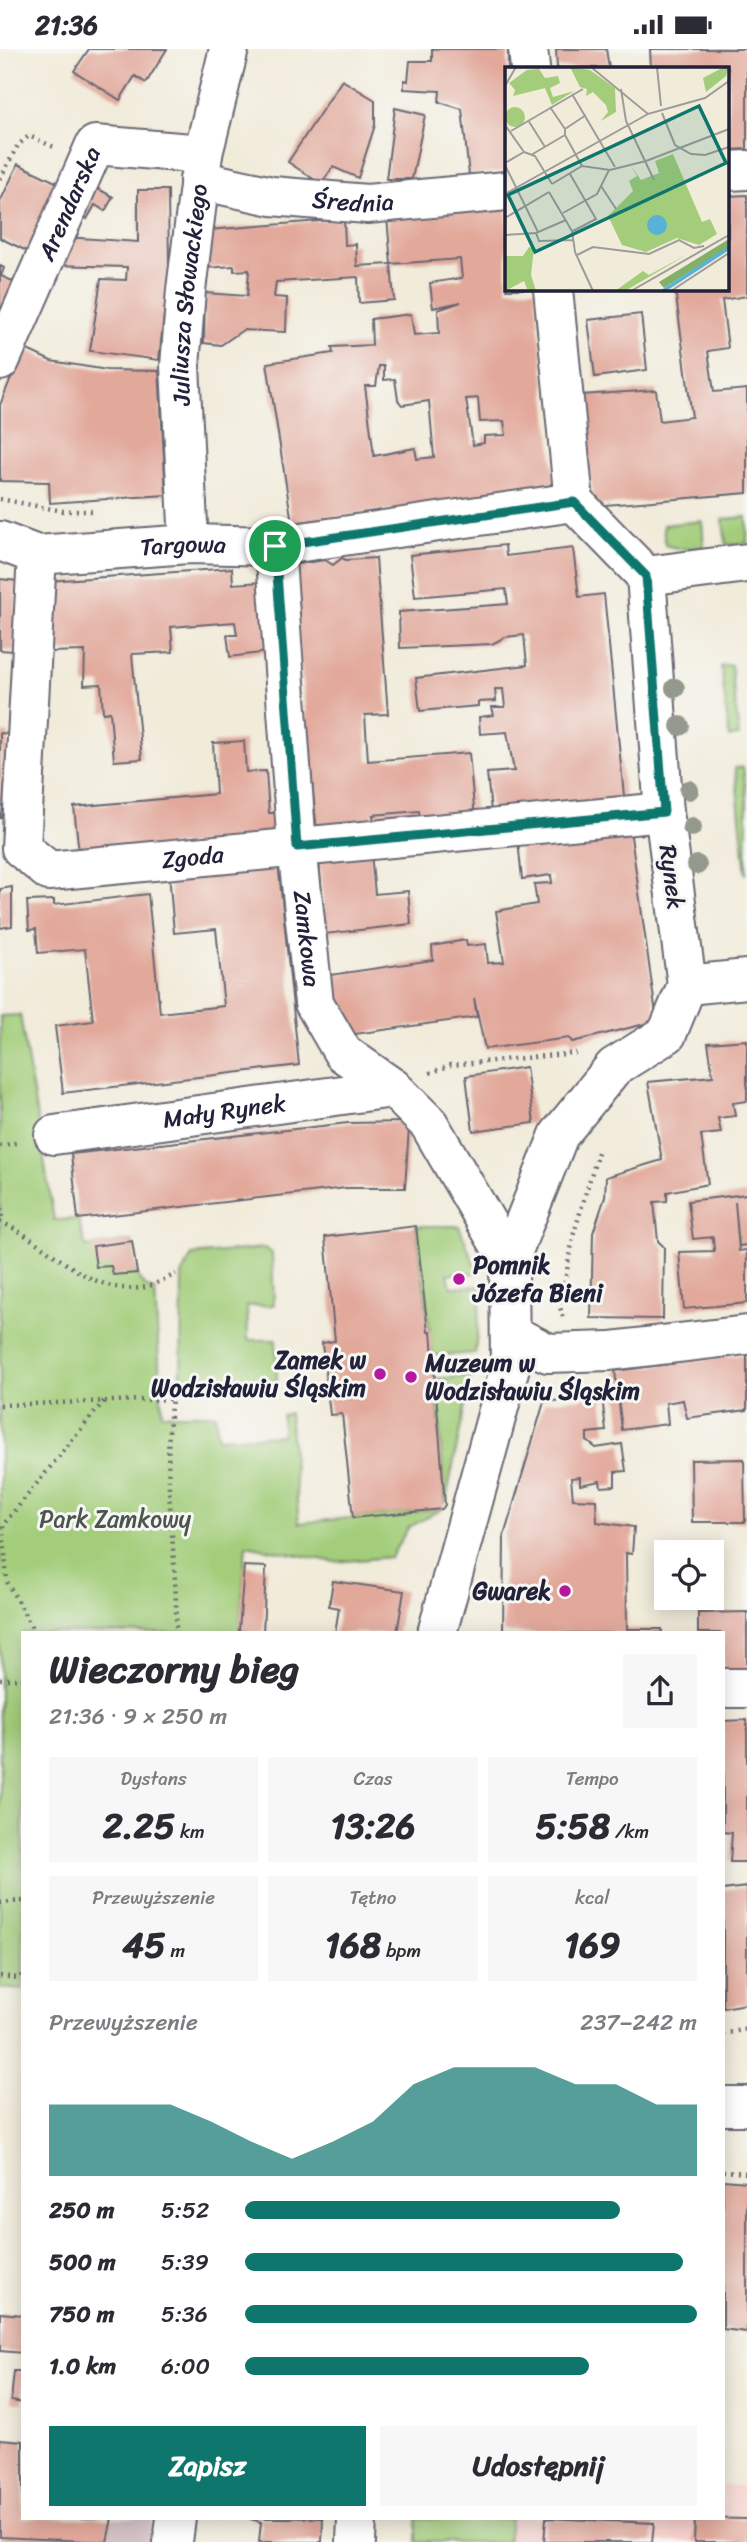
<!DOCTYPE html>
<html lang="pl">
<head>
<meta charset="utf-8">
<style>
  :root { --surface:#fff; --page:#f7f7f7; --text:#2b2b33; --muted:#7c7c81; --accent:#0f766e }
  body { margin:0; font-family:Sriracha,sans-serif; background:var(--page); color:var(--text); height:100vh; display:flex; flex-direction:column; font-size:26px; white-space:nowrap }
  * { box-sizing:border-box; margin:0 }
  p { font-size:23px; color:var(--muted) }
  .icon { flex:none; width:38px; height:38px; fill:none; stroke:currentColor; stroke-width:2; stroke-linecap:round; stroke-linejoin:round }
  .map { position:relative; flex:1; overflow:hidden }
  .side { position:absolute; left:21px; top:1582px; width:704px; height:889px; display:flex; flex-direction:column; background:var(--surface); border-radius:0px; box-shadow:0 4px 18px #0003 }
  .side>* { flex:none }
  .buttons { position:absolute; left:654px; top:1491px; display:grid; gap:14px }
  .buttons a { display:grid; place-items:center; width:70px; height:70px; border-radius:0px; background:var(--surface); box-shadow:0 4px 18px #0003; font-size:35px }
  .pin { position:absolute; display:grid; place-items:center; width:60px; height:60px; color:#fff; margin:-30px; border:4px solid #fff; border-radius:50%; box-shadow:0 2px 7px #0007 }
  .round { display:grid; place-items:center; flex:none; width:74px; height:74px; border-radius:0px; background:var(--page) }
  .headline { display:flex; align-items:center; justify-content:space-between; height:119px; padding:0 28px }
  h1 { font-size:38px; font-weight:700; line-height:52px }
  .figures { display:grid; grid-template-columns:repeat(3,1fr); gap:10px; height:119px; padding:7px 28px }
  .figures div { display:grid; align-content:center; border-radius:0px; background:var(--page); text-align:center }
  .figures b { font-size:35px; font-weight:700 }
  .figures small { font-size:19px; font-weight:400 }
  .figures p { font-size:19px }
  .chart { height:196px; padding:14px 28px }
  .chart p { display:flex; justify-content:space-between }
  .chart svg { width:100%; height:126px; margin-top:7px; fill:var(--accent); opacity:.7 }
  .cta { display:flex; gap:14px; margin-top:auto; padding:14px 28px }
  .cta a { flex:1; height:80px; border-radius:0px; background:var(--accent); color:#fff; font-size:28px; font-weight:700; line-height:80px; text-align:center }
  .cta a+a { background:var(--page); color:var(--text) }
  ul { padding:0 28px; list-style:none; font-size:23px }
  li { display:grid; grid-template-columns:112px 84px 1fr; align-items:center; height:52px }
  li i { height:18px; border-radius:9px; background:var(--accent) }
  .status { display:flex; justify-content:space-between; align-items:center; height:49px; padding:0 35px; background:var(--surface); direction:ltr }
  .status svg { height:19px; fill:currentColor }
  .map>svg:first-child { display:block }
  .built { fill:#f7d0cc }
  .industrial { fill:#d2bec3 }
  .green { fill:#a3cd7a; stroke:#62785a; stroke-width:2 }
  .building { fill:#e2a99b; fill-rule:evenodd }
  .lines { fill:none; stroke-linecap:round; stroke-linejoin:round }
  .street-casing { stroke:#6a6873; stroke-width:42 }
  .path { stroke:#6a6873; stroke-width:4.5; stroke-dasharray:2 5; stroke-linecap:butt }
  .street { stroke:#fff; stroke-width:38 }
  .tree { fill:#95988d }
  .route-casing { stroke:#fff; stroke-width:14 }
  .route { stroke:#0f766e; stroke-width:9 }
  .poi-dot { fill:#b5179e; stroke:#f6f6f2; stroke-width:2.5 }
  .labels { text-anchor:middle; stroke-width:6; stroke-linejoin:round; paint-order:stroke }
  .street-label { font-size:24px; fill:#22223b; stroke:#f6f6f2 }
  .poi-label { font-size:24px; font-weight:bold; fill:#22223b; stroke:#f6f6f2; text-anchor:start }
  .park-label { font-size:24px; fill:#49554e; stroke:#f6f6f2 }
  .inset-river { fill:none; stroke:#59b1d6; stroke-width:3.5 }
  .inset-road { fill:none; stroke:#9e9b9a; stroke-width:2 }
  .view { fill:#0f766e; fill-opacity:0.15; stroke:#0f766e; stroke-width:3.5 }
  .inset-edge { fill:none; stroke:#22223b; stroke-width:3.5 }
</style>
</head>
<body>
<div class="status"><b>21:36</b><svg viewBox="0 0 49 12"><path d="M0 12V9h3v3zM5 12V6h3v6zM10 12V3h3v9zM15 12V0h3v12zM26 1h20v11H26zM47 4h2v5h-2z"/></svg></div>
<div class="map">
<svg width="747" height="2493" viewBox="0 0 747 2493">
  <rect width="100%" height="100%" fill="#f6f6f2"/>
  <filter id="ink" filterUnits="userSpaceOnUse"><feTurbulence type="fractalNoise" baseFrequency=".0143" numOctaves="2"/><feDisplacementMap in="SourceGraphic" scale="14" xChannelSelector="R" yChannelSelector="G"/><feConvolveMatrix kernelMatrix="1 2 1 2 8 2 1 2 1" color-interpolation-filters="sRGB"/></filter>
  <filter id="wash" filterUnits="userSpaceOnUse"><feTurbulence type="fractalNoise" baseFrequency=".00686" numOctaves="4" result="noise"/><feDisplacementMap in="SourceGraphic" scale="28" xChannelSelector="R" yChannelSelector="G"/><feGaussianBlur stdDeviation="1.57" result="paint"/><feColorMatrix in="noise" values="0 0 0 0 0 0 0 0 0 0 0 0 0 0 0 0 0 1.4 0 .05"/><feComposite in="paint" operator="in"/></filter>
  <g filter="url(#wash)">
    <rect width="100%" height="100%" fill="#f1ebda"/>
    <path class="built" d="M723,2436l24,2v55h-240l3,-24h213z"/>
    <path class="industrial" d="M0,2395l23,74h129l-3,24h-149z"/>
    <g class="green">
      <path d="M747,468v26l-21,2 -3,-26z"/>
      <path d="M702,472l2,26 -25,2 -14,-4 -2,-20z"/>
      <path d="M731,616l8,71 -10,1 -8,-71z"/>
      <path d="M743,718l4,32 -1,76 -11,-107z"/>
      <path d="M20,966l34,205 24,-1 8,28 46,-6c3,21 0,43 23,50l7,123h53l3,24 64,-3v-20l7,-2 10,110 143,-14 -34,19 -17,29 -56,5 -89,-17 -7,88h-216v357l-23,-2v-972z"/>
      <path d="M416,1177h43l19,47 -30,1 3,13 31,-1 -7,67 -42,3z"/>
      <path d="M265,1199l7,5 2,52 -27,1 1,34h28l1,41 -96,4 1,-110 10,-20z"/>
      <path d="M471,1327l-26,129 -9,-126z"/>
      <path d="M417,2469h93l-3,24h-90z"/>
    </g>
    <g id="blocks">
      <g class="building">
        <path d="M89,0h78l-21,34 -11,-7 -15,24 -46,-29z"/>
        <path d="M432,0h76l-1,122 -38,4 -7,-66 -23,-7 1,-11 -36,-2v-9l4,1 2,-20h22z"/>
        <path d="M556,0h50l3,19h-52z"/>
        <path d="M650,0h97v100l-19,1v-82h-77z"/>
        <path d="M342,31l33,20v25l-17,53 -25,-11 -12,17 -33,-22z"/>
        <path d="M395,59l30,7 -13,64h-26z"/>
        <path d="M18,115l42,20 -25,71 -35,-17v-36z"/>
        <path d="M93,137l20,11 -8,14 -10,-6 -8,14 -9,-6z"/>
        <path d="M138,141h30l1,78 -10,92 -69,-9 11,-72 25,1 1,-13 -74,-2 12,-28 73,5z"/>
        <path d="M747,146v101l-25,4 6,48 -20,3 6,41 33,-3v104l-153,13 -13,-111 75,-5 4,31 32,-4 -17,-128h53v-93z"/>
        <path d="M507,157v83h28l20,192 -10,8 -61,6 -11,4 -181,24 -25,-160 66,-10 -1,-6 40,-2 -1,-26 40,-5 3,21 25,-2 -1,-23 23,-8 -28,6 -3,-25 32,-5 -2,-19 -69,5 3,36 -35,3 -1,-26 -82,5 -2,15 13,1 -1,34 -43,-2 -22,15 -17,-2 1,-50 42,3 2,-26 -15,1v-5l-28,2 2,-38 136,-11 1,26 11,-1 1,22 34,-2 -4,-47zM379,317h5v14l11,-1 3,21 4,5 27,-4 5,56 -17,2 -2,-11 -41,8 -9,-70h11zM478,349l2,24 24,-1 2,14 -22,1v7l-11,2 -7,-46z"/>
        <path d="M0,217l4,2 -3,8 20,9 -21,44z"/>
        <path d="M641,265l6,56 -52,7 -7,-57z"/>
        <path d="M23,299l28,13 56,9 52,1 7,124 -116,8 -1,-21 -49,-1v-76z"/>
        <path d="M505,496l1,11 67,-8 6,49 25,-3 21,212 -133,15 -5,-48 27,-2 -7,-39 -27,2 -1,-17 15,-2 -2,-8h13l-2,-18h-8l1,12 -18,1v4l-58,5 -4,-33 111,-13 -3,-30 -19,2 -13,7 -92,4 -1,-36 109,-8 -2,-15 -91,8 -5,-42z"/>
        <path d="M342,509l4,2 30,-2 12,156 -23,1 3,46 101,-8 6,66 -54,5 -2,-13 -46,4 2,11 -58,6 -26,-267 34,-5 8,5z"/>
        <path d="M232,519l1,16 30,-2 5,70 -38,5 -3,-22h10l-2,-13 -64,5 2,25 -41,2 10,105 -28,2 -4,-49 -7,1 -2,-29 -17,1 1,-34 -38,1 1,-71z"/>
        <path d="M0,530l17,2 -2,70 -15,-1z"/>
        <path d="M0,684l9,1 -7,84h-2z"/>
        <path d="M244,692l2,31 20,-1 3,42h7l2,25 -199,15 -5,-46 142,-13 -3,-51z"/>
        <path d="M630,780l27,192 -85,21 -3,-4 -84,11 -11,-51 3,19 -129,18 -17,-32 -1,-28 103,-15 -1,-14 34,-6 1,6 19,-2 2,19 16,-1 -8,-51 41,-7 -3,-20 18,-1 -1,-8 -29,4 -4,-38z"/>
        <path d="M371,804l4,41 33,-3 3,33 -86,10 -6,-75z"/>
        <path d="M278,813l21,203 -236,28 -8,-67 38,-5 -8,-72 -47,4 -2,-24 -7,1 -2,-29 27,-1v5l94,-11 12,119 64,-7 -8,-77 -42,4 -5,-60z"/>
        <path d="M12,838v39l-12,2v-39z"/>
        <path d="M747,991v61l-14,2 2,13 -17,2 3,15 -20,2 7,49 -41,8v9l-13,1 4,39 6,6 -1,72 -72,-1 2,-85 12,-36 1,-20 56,-17 -14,-78 65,-6 -5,-33z"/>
        <path d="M526,1018l8,56 -61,8 -7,-55z"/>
        <path d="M404,1073l5,5 -4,61h-59l-268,31 -7,-65 277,-31z"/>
        <path d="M747,1145v51l-8,1 -4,-44 4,49 8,-1v53l-63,6 -5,-57 35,-1 -1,-14 -20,2 -5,-38z"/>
        <path d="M416,1177l12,106 3,-1 14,174 -3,4 -89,9 -11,-104 -12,1 -8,-72 13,-2 -10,-104z"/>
        <path d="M132,1192l5,32 -24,2 -2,-9 -15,1 -3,-21z"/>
        <path d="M747,1305v56l-60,8 -4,-18 -17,3 2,21 -46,6 -7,-59z"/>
        <path d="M602,1347l4,35 -19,2v8l9,7 26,-4 4,27 -11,1v14l-14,1 -1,-6 -20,4v-8l-9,1 2,21 23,1 1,22 37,5 -2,27 -6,-1 1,76h35v4h-159l1,-97 40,-134z"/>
        <path d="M744,1410l1,63h-53l-1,-62z"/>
        <path d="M244,1517l22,1 -3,66 -24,-2z"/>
        <path d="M333,1532l71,10 -7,42h-62l4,-25 -10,-2z"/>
        <path d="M747,1563v62h-24v-41h-25v-20z"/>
        <path d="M747,1671v142h-17l2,-29 -9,-1v-111z"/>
        <path d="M747,1838v117l-24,4v-118z"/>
        <path d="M723,2131l24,2v150l-24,-3z"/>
        <path d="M0,2264l23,2v38l-23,-2z"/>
        <path d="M14,2322h9v32l-12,-2z"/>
        <path d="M0,2390l23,2v77h89l-5,24 -107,-5z"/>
        <path d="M247,2469h76l-1,24h-63l2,-20z"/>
        <path d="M546,2469l108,5 -2,19h-108z"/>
        <path d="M695,2469l52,1v23h-53z"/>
      </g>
    </g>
  </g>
  <g filter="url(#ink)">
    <use href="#blocks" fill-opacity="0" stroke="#6a6873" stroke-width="2"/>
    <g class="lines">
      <g class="street-casing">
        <g id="street">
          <path d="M528,0l2,19"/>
          <path d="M728,122l19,-1"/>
          <path id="s1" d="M199,131l73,16 95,8 140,-13"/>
          <path d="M553,240l21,213"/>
          <path id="s2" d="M0,312l95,-216 108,9"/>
          <path d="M574,453l72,74"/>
          <path id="s3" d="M0,492l37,14 152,-11 86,2 299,-44"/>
          <path id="s4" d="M189,495l-9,-178 6,-76 17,-136 26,-105"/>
          <path id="s5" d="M275,497l22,301 17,156 29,50 50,35 36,36 80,137"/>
          <path id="s6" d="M37,506l-16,293 28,23 615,-59"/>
          <path d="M646,527l101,-13"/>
          <path d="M687,936l60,-6"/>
          <path id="s7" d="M54,1086l339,-47"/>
          <path d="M511,1285l37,19 62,-2 137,-16"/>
          <path d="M437,1584l73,-266 -1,-106 50,-126 55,-68 53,-33 20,-49 -23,-173 -18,-236"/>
          <path d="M723,1639h24"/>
          <path d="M723,2057h24"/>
          <path d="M173,2493l3,-24"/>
          <path d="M356,2493l1,-24"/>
        </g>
      </g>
      <g class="path">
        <path d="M0,130l18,-34 11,-9 25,11"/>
        <path d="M0,450l63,12h30"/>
        <path d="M430,1024l21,-8 125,-12"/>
        <path d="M0,1097l20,-4"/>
        <path d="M0,1145l2,28"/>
        <path d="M0,1173c46,18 86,73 141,66 12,-2 24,-9 35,-14"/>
        <path d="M563,1268l-3,-10 14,-74 25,-84"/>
        <path d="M0,1356l172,-6c-11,78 6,155 4,234"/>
        <path d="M35,1584l-28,-51 -4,-57 101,-124"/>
        <path d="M0,1630h23"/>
        <path d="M0,1854l23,-2"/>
        <path d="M0,1927l19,2 4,-4"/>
        <path d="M723,1985l24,-5"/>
        <path d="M723,2122l24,2"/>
      </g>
      <use href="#street" class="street"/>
    </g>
    <g class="tree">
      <circle cx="675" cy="639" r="10"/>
      <circle cx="680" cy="677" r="10"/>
      <circle cx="689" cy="741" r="10"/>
      <circle cx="692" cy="778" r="10"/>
      <circle cx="697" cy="816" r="10"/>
    </g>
  </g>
  <g class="lines" filter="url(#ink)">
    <g class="route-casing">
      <path id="route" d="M574,453l72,74 18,236 -367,35 -22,-301z"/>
    </g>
    <use href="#route" class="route"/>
  </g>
  <g class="poi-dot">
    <circle cx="459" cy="1230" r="7"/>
    <circle cx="380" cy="1325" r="7"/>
    <circle cx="411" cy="1328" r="7"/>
    <circle cx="565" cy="1542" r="7"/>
  </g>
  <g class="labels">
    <g class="street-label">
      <text dy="8" stroke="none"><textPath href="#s1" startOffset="156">Średnia</textPath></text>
      <text dy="8" stroke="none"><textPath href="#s2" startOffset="172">Arendarska</textPath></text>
      <text dy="8" stroke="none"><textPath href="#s4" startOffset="250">Juliusza Słowackiego</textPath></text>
      <text dy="8" stroke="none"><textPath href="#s3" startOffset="186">Targowa</textPath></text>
      <text dy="8" stroke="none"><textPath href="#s6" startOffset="474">Zgoda</textPath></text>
      <text transform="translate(672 828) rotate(82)" y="8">Rynek</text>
      <text dy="8" stroke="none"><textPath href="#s5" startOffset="394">Zamkowa</textPath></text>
      <text dy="8" stroke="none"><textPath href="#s7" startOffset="172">Mały Rynek</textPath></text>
    </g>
    <g class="poi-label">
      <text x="473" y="1224">Pomnik<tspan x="473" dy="28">Józefa Bieni</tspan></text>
      <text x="366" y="1319" text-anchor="end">Zamek w<tspan x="366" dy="28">Wodzisławiu Śląskim</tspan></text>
      <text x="425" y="1322">Muzeum w<tspan x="425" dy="28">Wodzisławiu Śląskim</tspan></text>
      <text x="551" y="1550" text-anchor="end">Gwarek</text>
    </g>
    <g class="park-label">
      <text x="115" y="1478">Park Zamkowy</text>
    </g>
  </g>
  <g transform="translate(505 18)">
    <rect width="224" height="224" fill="#f1ebda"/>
    <path d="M65,0l20,3 25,18 1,24 -15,9 7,-9 -2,-7 -13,-13 -7,4 1,-7 -7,-2zM219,0h5l-3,9 -20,16 -3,-14zM34,2l6,9 13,-2 2,7 -10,5 3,9 21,-6 -22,14 -7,-17 -32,8 2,-6 -6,-7 18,-13zM0 50a10 10 0 1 1 20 0a10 10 0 1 1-20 0ZM168,87l29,68 8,-3 7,15 -18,11 -22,-7 -31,14 -24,-7 -14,-29 25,-25 -4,-10 8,-5 -6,-10 10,14 18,-7 -4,-12zM24,180l5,1 -3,27 5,16h-8l-4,-10 -19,10v-35h18zM183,187l-63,37h-10l28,-20 6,4z" fill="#a3cd7a"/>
    <path d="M224,172v8l-65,41 -5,-6z" fill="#82b06a"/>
    <path d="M142 158a10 10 0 1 1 20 0a10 10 0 1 1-20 0Z" fill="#59b1d6"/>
    <path class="inset-river" d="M158,224l66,-43"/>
    <path class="inset-road" d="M86,0l57,47 57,-16 24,-17M152,0l4,39M0,19l11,-19M116,22l5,32 28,59M67,27l43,73M45,40l15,22M157,46l13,32 16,9 14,1 24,-8M23,53l17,27M0,58l19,27M60,62l21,-14M6,64l72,-42M60,68l17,31M19,85l11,4 17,28M26,88l34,-20v-6M0,96l19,-11M0,98l33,67M65,107l26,45 -23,12M47,117l30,-18 28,4 36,-9 83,-32M96,119l15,23M44,125l23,39 3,21 18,39M0,127l143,-80M58,146l34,-19 12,-24M0,151l44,-26M31,166l3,8 34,-1M0,168l31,-2 30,-13M72,188l16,-8 56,7 30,-14 15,8 10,-2M126,224l98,-56M166,224l58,-38"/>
    <path class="view" d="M194,39l27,57 -191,89 -27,-57z"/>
    <rect width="224" height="224" class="inset-edge"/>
  </g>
</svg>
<div class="buttons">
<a><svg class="icon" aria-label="locate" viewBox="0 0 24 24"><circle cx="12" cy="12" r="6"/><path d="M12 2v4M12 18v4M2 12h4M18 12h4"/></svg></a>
</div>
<div class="pin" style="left:275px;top:497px;background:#1e9e55"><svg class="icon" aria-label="arrive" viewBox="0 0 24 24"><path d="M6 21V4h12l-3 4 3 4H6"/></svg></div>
<section class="side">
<div class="headline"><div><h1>Wieczorny bieg</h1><p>21:36 · 9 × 250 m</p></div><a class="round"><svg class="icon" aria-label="share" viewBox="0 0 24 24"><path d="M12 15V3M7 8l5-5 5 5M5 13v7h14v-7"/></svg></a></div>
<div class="figures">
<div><p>Dystans</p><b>2.25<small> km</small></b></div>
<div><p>Czas</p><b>13:26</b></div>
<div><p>Tempo</p><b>5:58<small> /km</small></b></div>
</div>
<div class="figures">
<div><p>Przewyższenie</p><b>45<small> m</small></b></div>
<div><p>Tętno</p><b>168<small> bpm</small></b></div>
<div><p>kcal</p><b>169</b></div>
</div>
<div class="chart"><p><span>Przewyższenie</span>237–242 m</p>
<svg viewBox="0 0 160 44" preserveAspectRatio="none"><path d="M0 44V19L10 19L20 19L30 19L40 25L50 32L60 38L70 32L80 25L90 12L100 6L110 6L120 6L130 12L140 12L150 19L160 19V44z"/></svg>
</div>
<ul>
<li><b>250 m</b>5:52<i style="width:83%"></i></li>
<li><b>500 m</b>5:39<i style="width:97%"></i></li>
<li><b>750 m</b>5:36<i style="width:100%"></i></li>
<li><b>1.0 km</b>6:00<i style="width:76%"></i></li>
</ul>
<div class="cta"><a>Zapisz</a><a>Udostępnij</a></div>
</section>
</div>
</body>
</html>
